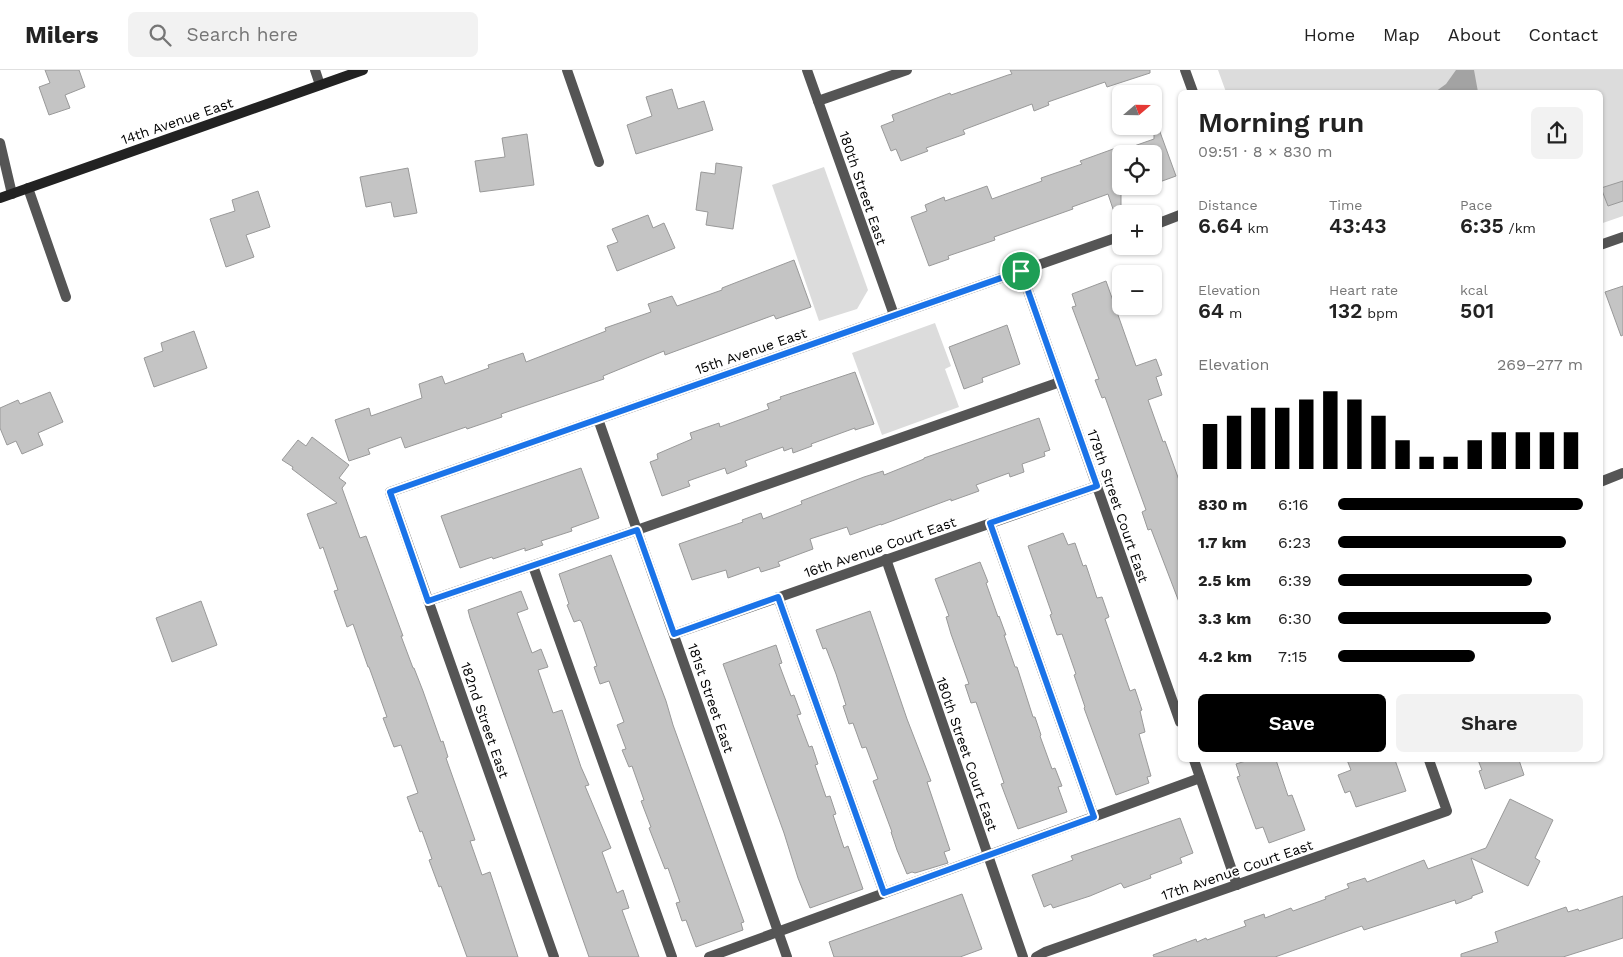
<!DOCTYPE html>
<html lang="en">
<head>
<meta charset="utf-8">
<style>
  :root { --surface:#fff; --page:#f2f2f2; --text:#222; --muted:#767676; --line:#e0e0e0; --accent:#000 }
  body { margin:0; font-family:"Work Sans",sans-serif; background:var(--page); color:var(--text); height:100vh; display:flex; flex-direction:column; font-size:19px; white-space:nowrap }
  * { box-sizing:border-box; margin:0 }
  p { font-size:16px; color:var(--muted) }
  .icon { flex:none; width:28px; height:28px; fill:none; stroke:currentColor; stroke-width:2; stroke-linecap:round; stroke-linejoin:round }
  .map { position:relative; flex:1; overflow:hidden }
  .panel { position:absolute; left:1178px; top:20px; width:425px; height:672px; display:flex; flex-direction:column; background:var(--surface); border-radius:8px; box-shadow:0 1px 4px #0004 }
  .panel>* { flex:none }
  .needle { width:32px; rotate:70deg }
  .buttons { position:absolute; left:1112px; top:15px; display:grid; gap:10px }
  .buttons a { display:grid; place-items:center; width:50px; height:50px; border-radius:8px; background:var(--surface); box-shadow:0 1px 4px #0004; font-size:25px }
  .pin { position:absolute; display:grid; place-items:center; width:42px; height:42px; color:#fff; margin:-21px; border:2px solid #fff; border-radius:50%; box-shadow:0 1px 5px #0007 }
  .round { display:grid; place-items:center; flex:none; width:52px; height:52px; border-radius:8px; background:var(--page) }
  .head { display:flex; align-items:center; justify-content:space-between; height:85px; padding:0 20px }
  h1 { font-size:28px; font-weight:600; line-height:38px }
  .figures { display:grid; grid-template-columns:repeat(3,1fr); gap:8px; height:85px; padding:5px 20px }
  .figures div { display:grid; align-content:center }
  .figures b { font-size:21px; font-weight:600 }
  .figures small { font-size:14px; font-weight:400 }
  .figures p { font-size:14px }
  .chart { height:140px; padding:10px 20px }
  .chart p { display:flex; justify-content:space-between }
  .chart svg { width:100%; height:90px; margin-top:5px; stroke:var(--accent); stroke-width:6 }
  .button { display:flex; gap:10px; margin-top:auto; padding:10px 20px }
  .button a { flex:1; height:58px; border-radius:8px; background:var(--accent); color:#fff; font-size:20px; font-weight:600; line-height:58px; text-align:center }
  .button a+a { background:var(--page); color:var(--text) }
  ul { padding:0 20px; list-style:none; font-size:16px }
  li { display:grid; grid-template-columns:80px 60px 1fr; align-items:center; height:38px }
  li i { height:12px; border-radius:6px; background:var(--accent) }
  header { display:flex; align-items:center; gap:30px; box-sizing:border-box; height:70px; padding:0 25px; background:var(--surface); border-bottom:1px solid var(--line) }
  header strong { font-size:24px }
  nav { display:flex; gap:28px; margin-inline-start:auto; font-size:18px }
  .search { width:350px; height:45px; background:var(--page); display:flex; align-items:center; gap:12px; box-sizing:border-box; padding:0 18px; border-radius:8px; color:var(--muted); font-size:19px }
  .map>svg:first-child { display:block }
  .green { fill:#dcdcdc }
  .water { fill:#a3a3a3 }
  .building { fill:#c4c4c4; stroke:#999 }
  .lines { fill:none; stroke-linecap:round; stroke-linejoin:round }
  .lane { stroke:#555; stroke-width:10 }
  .street { stroke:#555; stroke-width:10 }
  .secondary { stroke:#222; stroke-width:10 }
  .route-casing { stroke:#fff; stroke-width:10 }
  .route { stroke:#1a73e8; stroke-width:6 }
  .labels { text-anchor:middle; stroke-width:4; stroke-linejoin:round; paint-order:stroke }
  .street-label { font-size:14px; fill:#000; stroke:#fff }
</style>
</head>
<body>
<header>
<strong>Milers</strong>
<div class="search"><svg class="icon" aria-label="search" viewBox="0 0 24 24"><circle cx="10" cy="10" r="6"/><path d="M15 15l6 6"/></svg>Search here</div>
<nav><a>Home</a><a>Map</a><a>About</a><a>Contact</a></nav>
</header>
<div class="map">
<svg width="1623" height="887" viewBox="0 0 1623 887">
  <rect width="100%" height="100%" fill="#fff"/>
  <g class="green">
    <path d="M1218,0h405v146l-23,8v-132h-374z"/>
    <path d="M824,97l44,123 -11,19 -38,12 -47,-136z"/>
    <path d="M935,253l16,43 -6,3 14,38 -77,28 -30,-82z"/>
  </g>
  <path class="water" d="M1456,0h18l4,22h-43l11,-8z"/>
  <g class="building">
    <path d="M45,0h34l6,17 -20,8 5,13 -21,7 -10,-28 11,-4z"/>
    <path d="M1010,0h140v3l-43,14 -2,-5 -57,20 1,3 -15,6 -2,-7 -69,26 2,4 -39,14 2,3 -27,10 -5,-12 -5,2 -10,-25 13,-5 -2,-6 58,-22 1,2 57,-20 4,-1z"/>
    <path d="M672,19l6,20 26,-8 9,29 -77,24 -9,-29 25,-9 -6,-19z"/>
    <path d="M1154,51h2l20,55 -22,8v-30h-33v69l-3,1 -10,-30 -36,13 1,2 -79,28 1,3 -47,16 1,3 -20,7 -18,-49 16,-6 -2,-6 19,-8 1,4 42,-15 5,13 50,-18 -1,-3 41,-14 -2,-3 36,-13 1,4 37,-13z"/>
    <path d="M527,64l7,51 -54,7 -5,-31 30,-4 -3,-19z"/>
    <path d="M716,93l26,4 -9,62 -27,-4 2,-13 -12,-2 5,-38 14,2z"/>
    <path d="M408,98l9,45 -23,4 -3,-15 -25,5 -6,-30z"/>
    <path d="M1623,111v20l-15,5 -7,-18z"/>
    <path d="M258,121l12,36 -24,8 8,22 -28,10 -16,-48 25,-8 -3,-11z"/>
    <path d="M648,145l5,13 11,-5 11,25 -58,23 -10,-25 11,-4 -6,-13z"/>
    <path d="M794,190l17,47 -35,12 -2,-4 -109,40 -1,-4 -61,25 1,3 -103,35 1,3 -35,12 -1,-2 -61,21 -4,-11 -33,12 2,5 -21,7 -14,-41 34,-12 2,8 51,-18 -3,-14 23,-8 3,8 44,-16 -1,-3 35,-12 3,9 80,-31 -1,-3 46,-16 -3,-8 24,-8 5,10 45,-16v-2z"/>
    <path d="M1106,211l30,85 20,-7 6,16 -6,2 6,18 -14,5 15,42 2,-1 15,42v118l-1,1 -28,-73 -3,1 -6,-18 4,-2 -41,-113 -3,1 -7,-18 4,-1 -27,-72 4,-1 -4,-12z"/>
    <path d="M1623,216v49l-2,1 -16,-44z"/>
    <path d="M1007,255l13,39 -38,14 1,4 -19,7 -15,-42z"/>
    <path d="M194,261l13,37 -53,19 -10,-29 19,-7 -2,-8z"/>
    <path d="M855,302l19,52 -19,6v-2l-44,16 1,2 -19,7 -1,-5 -8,3 -1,-4 -38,14 2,5 -20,8 -2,-6 -37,13 2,5 -28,10 -12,-34 8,-3 -1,-5 35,-15 -2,-6 29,-10 1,4 49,-18 -2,-5 14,-5 -1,-2z"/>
    <path d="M50,322l13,30 -25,11 5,12 -21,9 -6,-13 -9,4 -7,-17v-20l18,-8 2,4z"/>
    <path d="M1039,348l11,32 -6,2 1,4 -23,8 2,8 -14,5 -1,-4 -33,12 3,6 -28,10v-2l-70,26v-1l-31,11 -3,-8 -37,12 3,10 -35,13 2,4 -19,6 -2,-5 -31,11 -2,-8 -34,10 -13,-36 64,-22 -1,-2 19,-7 2,6 39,-15 -1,-3 63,-24 19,-6 1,4 40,-16v-1z"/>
    <path d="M312,367l37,28 -10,13 7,5 -4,5 18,50 6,-2 37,100h-2l12,32h1l9,23 18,51 2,-1 5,16 -2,1 29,82 -5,1 12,34 8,-3 28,85h-51l-26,-71 -2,1 -10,-27 3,-1 -10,-28 -2,1 -13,-35 11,-4 -17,-48 -7,2 -11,-29 4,-1 -18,-50h-1l-15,-43 -6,3 -13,-36 4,-1 -15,-43 -3,2 -13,-35 30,-11 -45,-34 1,-2 -11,-7 16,-20 8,6z"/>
    <path d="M581,398l18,50 -28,10 1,3 -31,10 2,4 -18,6v-3l-32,11 -1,-2 -32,11 -19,-52z"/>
    <path d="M1063,463l5,12 7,-2 8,23 3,-1 11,33 5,-1 7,20 -4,2 25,72 5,-2 7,21 -2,1 5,21 -6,2 12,42 -4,1 2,6 -33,12 -32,-87 1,-1 -11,-32 2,-1 -14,-40 -5,1 -7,-20 2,-1 -24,-68z"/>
    <path d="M611,485l55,146 7,24 71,197 -3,1 2,7 -47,17 -10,-27 -4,1 -6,-18 4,-1 -12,-34 -3,1 -16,-41 2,-1 -10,-26 3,-1 -12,-34 -3,1 -7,-17 4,-1 -9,-24 7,-3 -15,-41 -9,3 -6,-17 3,-1 -15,-43 -2,-3 -6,2 -7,-17 2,-1 -10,-30z"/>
    <path d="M980,492l8,20 -2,1 12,34 1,-1 7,19h-2l11,32h2l16,50h2l6,18 -1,1 12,33 3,-1 7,18 -4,1 9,25 -49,17 -17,-45 3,-1 -28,-81 -5,1 -6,-18 4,-1 -18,-50 -5,-17 3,-1 -14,-37z"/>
    <path d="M521,521l7,18 -11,4 15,40 9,-4 7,18 -10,3 15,43 9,-3 19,57 8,18 -4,1 26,62 -9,4 15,41 6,-3 6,18 -7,2 17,47h-50l-119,-339 -2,-8z"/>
    <path d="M201,531l16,44 -45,17 -16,-44z"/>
    <path d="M870,541l37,108 24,62 -4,1 23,68 -6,2 4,11 -33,10 -3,-1 -5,2 -10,-24 -6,-18h1l-19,-51 5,-2 -12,-32 -4,1 -9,-25 -4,1 -6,-18 3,-1 -10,-31 -10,-26 -3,1 -7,-19z"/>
    <path d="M776,575l6,18 -3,1 12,32 3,-1 7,19 -4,1 12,32 3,-1 6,18 -3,1 11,32 4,-1 6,18 -3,1 11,33 4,-2 15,43 -53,19 -12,-30 -14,-45 -61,-169z"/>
    <path d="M1249,690h27l12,36 4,-1 13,35 -36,13 -6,-16 -7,2 -19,-52 3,-1 -4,-12z"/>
    <path d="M1347,690h48l11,31 -50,16 -6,-16 -5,2 -7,-18 13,-5z"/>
    <path d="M1478,690h41l5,15 -39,14 -6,-18 3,-1z"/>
    <path d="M1510,729l43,21 -18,38 5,3 -12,25 -57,-28 12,34 -11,4v2l-16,6 -1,-4 -91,30 -2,-4 -87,31h-121l-1,-2 43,-16 1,3 9,-4 1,2 39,-14 -2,-5 20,-7 1,4 26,-10 2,3 33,-12 -1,-2 24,-9 -2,-4 18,-6 2,4 57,-22 4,9 58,-21z"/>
    <path d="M1180,748l13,35 -13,5 2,5 -32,12 1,3 -27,10 -3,-5 -31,13 -37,12 -2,-4 -7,3 -12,-32 41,-15 -2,-4z"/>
    <path d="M962,824l20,55 -22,8h-126l-5,-15z"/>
    <path d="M1623,826v42l-60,19h-102v-3l37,-12 -3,-10 71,-25 2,5 10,-3 1,2z"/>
  </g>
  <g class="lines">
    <g class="lane">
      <path d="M990,453l104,294"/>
      <path d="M533,496l139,391"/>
      <path d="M778,527l106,296"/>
      <path d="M428,531l209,-71 423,-148"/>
      <path d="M709,887l491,-179"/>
    </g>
    <g class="street">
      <path d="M315,0l5,15"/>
      <path d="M567,0l32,92"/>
      <path d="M807,0l87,245"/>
      <path d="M1185,0l8,22"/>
      <path d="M818,31l89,-31"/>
      <path d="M0,73l12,51"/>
      <path d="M28,118l38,109"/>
      <path d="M1154,155l26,-10"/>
      <path d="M1600,175l23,-8"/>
      <path d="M1021,201l159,451"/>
      <path d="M598,349l189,538"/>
      <path d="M1600,412l23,-9"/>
      <path d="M886,489l137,398"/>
      <path d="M674,564l423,-148"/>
      <path d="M1194,690l43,125"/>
      <path d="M554,887l-164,-465 731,-256"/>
      <path d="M1036,887l9,-5 402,-141 -18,-51"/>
    </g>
    <path class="secondary" d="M0,128l363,-128"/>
  </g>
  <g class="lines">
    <g class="route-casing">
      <path id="route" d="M1021,201l76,215 -107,37 104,294 -210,76 -106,-296 -104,37 -37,-104 -209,71 -38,-109z"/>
    </g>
    <use href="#route" class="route"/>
  </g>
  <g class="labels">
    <g class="street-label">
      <text transform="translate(177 51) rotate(-19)" y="5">14th Avenue East</text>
      <text transform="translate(863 118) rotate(71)" y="5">180th Street East</text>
      <text transform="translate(751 281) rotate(-19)" y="5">15th Avenue East</text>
      <text transform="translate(1118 436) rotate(71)" y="5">179th Street Court East</text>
      <text transform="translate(880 477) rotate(-19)" y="5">16th Avenue Court East</text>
      <text transform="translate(711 628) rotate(71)" y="5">181st Street East</text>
      <text transform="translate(485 650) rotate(71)" y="5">182nd Street East</text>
      <text transform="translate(967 684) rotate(71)" y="5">180th Street Court East</text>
      <text transform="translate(1237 800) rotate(-19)" y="5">17th Avenue Court East</text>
    </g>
  </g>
</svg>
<div class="buttons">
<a><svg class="needle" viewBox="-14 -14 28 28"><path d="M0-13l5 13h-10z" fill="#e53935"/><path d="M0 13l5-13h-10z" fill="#767676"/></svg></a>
<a><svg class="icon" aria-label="locate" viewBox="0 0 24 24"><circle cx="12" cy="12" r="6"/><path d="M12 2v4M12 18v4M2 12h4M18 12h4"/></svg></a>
<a>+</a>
<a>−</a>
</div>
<div class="pin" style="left:1021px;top:201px;background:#1e9e55"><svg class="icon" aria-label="arrive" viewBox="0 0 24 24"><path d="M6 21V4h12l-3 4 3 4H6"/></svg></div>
<section class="panel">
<div class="head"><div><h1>Morning run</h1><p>09:51 · 8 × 830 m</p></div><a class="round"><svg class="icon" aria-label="share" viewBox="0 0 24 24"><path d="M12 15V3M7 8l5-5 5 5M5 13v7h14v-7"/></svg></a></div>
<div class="figures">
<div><p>Distance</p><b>6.64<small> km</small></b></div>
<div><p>Time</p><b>43:43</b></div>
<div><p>Pace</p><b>6:35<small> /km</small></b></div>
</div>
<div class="figures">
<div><p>Elevation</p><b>64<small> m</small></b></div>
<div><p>Heart rate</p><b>132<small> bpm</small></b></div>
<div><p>kcal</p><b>501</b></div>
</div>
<div class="chart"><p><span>Elevation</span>269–277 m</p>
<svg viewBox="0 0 160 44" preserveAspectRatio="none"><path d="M5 44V22M15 44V18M25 44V14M35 44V14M45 44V10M55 44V6M65 44V10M75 44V18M85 44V30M95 44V38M105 44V38M115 44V30M125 44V26M135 44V26M145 44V26M155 44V26"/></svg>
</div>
<ul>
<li><b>830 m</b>6:16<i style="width:100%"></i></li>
<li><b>1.7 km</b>6:23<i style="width:93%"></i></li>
<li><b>2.5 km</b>6:39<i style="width:79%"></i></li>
<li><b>3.3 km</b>6:30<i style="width:87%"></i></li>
<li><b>4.2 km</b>7:15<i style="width:56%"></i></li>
</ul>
<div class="button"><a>Save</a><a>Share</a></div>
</section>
</div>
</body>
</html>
